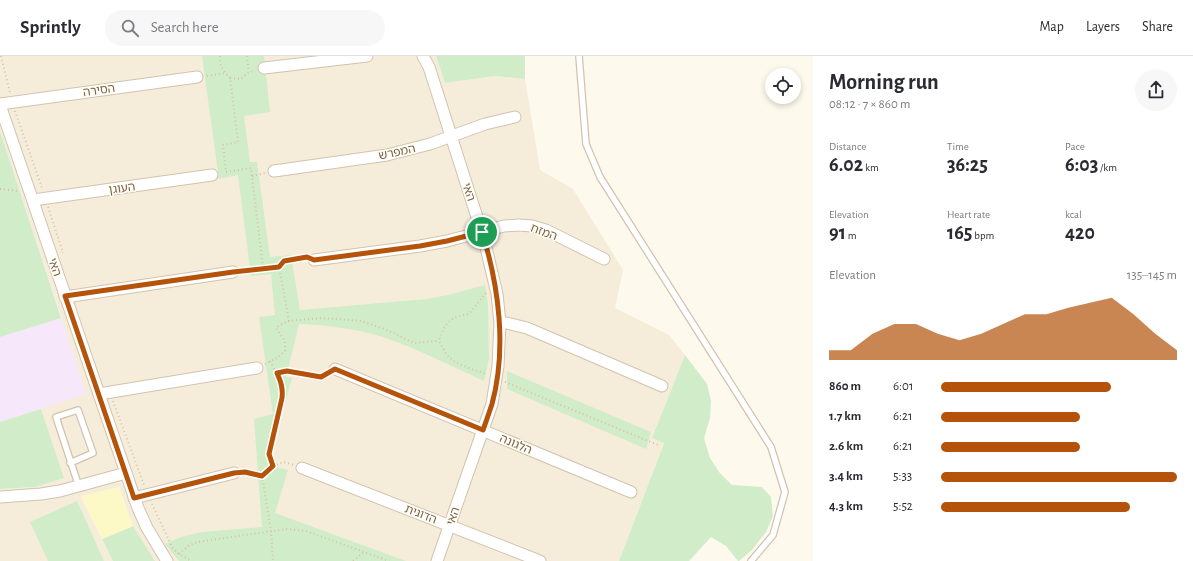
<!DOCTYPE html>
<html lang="en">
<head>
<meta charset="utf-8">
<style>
  :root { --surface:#fff; --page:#f7f7f7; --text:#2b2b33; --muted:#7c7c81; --line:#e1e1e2; --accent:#b45309 }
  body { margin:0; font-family:"Alegreya Sans","Noto Sans Hebrew",sans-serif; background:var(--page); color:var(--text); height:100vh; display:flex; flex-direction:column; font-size:15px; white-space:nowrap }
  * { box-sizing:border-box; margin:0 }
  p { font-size:13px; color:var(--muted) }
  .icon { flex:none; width:22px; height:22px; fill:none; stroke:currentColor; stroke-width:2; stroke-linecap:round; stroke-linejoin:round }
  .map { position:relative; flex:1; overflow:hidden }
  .details { display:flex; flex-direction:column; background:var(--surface); width:380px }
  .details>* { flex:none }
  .buttons { position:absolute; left:765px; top:12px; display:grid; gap:8px }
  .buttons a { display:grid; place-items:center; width:36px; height:36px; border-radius:50%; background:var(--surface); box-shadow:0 2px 6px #0003; font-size:20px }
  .pin { position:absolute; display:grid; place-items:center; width:34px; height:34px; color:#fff; margin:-17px; border:2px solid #fff; border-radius:50%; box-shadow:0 1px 4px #0007 }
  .round { display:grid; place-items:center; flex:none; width:42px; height:42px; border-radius:21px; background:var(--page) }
  .head { display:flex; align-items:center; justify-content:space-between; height:68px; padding:0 16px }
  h1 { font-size:22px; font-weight:700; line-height:30px }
  .metrics { display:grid; grid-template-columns:repeat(3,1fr); gap:6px; height:68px; padding:4px 16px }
  .metrics div { display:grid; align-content:center }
  .metrics b { font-size:20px; font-weight:700 }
  .metrics small { font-size:11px; font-weight:400 }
  .metrics p { font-size:11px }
  .chart { height:112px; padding:8px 16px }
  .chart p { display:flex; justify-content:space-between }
  .chart svg { width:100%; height:72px; margin-top:4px; fill:var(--accent); opacity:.7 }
  ul { padding:0 16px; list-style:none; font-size:13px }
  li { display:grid; grid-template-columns:64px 48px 1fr; align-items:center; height:30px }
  li i { height:10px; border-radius:5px; background:var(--accent) }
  header { display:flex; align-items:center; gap:24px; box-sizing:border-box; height:56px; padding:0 20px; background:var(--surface); border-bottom:1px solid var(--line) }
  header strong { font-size:19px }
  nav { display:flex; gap:22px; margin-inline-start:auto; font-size:14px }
  .search { width:280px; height:36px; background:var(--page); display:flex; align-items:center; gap:10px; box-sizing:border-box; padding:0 14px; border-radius:22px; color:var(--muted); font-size:15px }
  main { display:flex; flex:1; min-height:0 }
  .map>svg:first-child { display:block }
  .residential { fill:#f5edda }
  .education { fill:#f6e8fa }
  .green { fill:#d1ecc8 }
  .sand { fill:#fcf9c6 }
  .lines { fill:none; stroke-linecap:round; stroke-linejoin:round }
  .lane-casing { stroke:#d1c3b0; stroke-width:8 }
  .street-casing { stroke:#d1c3b0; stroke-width:13 }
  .path { stroke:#d9c1a4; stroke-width:2; stroke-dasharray:1 3; stroke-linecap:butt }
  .lane { stroke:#fff; stroke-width:5.5 }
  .street { stroke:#fff; stroke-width:11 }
  .route-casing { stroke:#fff; stroke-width:8 }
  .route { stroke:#b45309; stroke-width:5 }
  .labels { text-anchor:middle; stroke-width:3; stroke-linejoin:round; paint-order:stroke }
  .street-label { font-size:12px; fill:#7a644d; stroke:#fffcf3 }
</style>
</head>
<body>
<header>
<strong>Sprintly</strong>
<div class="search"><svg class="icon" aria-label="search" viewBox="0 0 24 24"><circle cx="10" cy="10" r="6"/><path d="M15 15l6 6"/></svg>Search here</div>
<nav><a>Map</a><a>Layers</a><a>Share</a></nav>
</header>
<main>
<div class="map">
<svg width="813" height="505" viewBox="0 0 813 505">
  <rect width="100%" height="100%" fill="#fdf9ec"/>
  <path class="residential" d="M0,0h436l9,27 50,-7 30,3 15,91 33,19 50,81 -8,38 54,27 16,20 -33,83 12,4 -45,119h-464l-22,-35 -14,-39 -38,10 32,64h-113v-72l35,-2 29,-9 -23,-69 -41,13v-85l61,-20 -61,-186z"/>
  <path class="education" d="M61,262l25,76 -86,28v-85z"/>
  <g class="green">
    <path d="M202,0h62l6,56 -26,4 6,46h7l13,95 21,-2 9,55 127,-11 21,-4 37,-10 3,19 1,55 -5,22c-33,-15 -66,-32 -101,-44 -24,-8 -58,-12 -84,-13l-13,53 6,1 -24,87 20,5 -13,43 131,48h-227l-14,-17 16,-7 21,-5 60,-5 -8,-108 19,-5 -14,-97 16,-2 -4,-41 -20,2 -13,-101 -19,4z"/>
    <path d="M436,0h89v23l-30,-3 -50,7z"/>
    <path d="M0,75l61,187 -61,19z"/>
    <path d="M685,299l22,29 4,17 -1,17 -6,20 6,20 9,14 13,13 30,2 9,10 2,19 -7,16 -14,18 -13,11h-1l-12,-15 -15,-9 -22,24h-70l45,-118 -12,-5z"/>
    <path d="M507,315l144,61 -5,17 -139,-60z"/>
    <path d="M41,353l23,69 -29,9 -35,2v-67z"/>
    <path d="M77,445l27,60h-56l-18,-39z"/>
    <path d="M133,470l22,35h-42l-11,-22z"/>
  </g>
  <path class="sand" d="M119,431l14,39 -31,13 -21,-43z"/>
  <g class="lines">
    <g class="lane-casing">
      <g id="lane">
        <path d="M579,0l7,88 14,33 171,270 14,45 -12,43 -22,26"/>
        <path d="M70,407l23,-10 -15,-43 -22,7 23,70"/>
      </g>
    </g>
    <g class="street-casing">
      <g id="street">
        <path d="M423,0l6,11 55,172 13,55 3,29 -2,43 -6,38 -55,157"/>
        <path d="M264,12l103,-12"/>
        <path d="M0,48l197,-27"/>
        <path d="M0,49l138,403 9,20 20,33"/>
        <path d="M274,115l113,-16 43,-11 55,-20 30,-7"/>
        <path d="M33,144l179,-25"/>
        <path d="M314,204l106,-14 27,-5 57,-15 15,-1 13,1 14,4 58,29"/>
        <path d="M65,241l168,-25"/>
        <path d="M500,267h7l20,5 135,58"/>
        <path d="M335,313l296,123"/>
        <path d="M99,338l158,-26"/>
        <path d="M302,412l238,93"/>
        <path d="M0,441l41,-3 19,-3 66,-18"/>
        <path d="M134,442l100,-25"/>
      </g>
    </g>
    <g class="path">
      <path d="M1,0l9,37"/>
      <path d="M220,0c-1,9 4,16 10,22l8,64 -15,3 3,27 25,-4 12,100 16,-1 10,54 33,-3 39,3 26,9 27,13 25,-2"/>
      <path d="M247,0l2,16"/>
      <path d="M207,20l18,-3"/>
      <path d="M230,22l11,1 8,-7 6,-1"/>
      <path d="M15,55l27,77"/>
      <path d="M252,120l13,-3"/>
      <path d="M0,133l19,2"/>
      <path d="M48,151l15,46"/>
      <path d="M279,211l5,-6 20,-3"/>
      <path d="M243,215l20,-3"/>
      <path d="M486,237l-17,21c-19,3 -24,8 -30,27 3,5 6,12 10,16 7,8 27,13 37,17"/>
      <path d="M270,305c7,14 13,22 12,37l-13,56 4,12 -11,10 9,55 2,30"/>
      <path d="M265,308l12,-6 8,-7v-10l-9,-13 4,-3 9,-4"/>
      <path d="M277,317l10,-2 34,6 6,-3"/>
      <path d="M505,326l153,63"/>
      <path d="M113,345l31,84"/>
      <path d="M273,410l10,-4 11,3"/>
      <path d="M243,416l19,4"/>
      <path d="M152,448l20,43 7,7 13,7"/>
      <path d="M179,498l9,-8 9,-4 90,-13 19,2 83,30"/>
      <path d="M353,505l11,-9"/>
    </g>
    <use href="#lane" class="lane"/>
    <use href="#street" class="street"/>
  </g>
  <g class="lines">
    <g class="route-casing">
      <path id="route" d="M482,176c17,54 25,117 10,172 -3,9 -6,18 -9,26l-148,-61 -14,8 -34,-6 -10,2c4,9 6,15 5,25l-13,56 4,12 -11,10 -17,-4 -11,1 -100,25 -69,-202 168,-24 46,-5 5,-6 23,-4 7,3 106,-14 27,-5z"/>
    </g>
    <use href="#route" class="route"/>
  </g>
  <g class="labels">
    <g class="street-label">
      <text transform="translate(99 34) rotate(-8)" y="4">הסירה</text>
      <text transform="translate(397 96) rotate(-12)" y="4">המפרש</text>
      <text transform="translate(122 132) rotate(-8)" y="4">העוגן</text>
      <text transform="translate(469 136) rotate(72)" y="4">האי</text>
      <text transform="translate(544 176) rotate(20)" y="4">המזח</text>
      <text transform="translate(55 211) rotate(71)" y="4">האי</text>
      <text transform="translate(516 388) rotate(23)" y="4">הלגונה</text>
      <text transform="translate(421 458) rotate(21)" y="4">הדוגית</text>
      <text transform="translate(453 460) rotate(-71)" y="4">האי</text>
    </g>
  </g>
</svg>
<div class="buttons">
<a><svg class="icon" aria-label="locate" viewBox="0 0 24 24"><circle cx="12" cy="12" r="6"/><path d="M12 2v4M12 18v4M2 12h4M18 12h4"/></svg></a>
</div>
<div class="pin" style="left:482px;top:176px;background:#1e9e55"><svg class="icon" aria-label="arrive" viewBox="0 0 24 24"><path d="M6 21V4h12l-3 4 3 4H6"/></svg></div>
</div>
<section class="details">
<div class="head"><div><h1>Morning run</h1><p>08:12 · 7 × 860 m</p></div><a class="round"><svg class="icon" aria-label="share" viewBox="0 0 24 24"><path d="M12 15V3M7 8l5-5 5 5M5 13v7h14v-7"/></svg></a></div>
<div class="metrics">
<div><p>Distance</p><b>6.02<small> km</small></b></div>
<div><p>Time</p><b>36:25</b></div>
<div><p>Pace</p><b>6:03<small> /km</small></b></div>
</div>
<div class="metrics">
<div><p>Elevation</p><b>91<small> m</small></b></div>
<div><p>Heart rate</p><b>165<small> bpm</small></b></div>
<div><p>kcal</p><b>420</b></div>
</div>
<div class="chart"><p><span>Elevation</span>135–145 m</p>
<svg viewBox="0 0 160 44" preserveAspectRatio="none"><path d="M0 44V38L10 38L20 28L30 22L40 22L50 28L60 32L70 28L80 22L90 16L100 16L110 12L120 9L130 6L140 16L150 28L160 38V44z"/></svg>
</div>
<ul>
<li><b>860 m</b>6:01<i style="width:72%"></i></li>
<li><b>1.7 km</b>6:21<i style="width:59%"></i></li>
<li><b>2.6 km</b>6:21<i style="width:59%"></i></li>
<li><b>3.4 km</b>5:33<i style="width:100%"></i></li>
<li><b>4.3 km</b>5:52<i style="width:80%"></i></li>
</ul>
</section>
</main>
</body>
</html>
